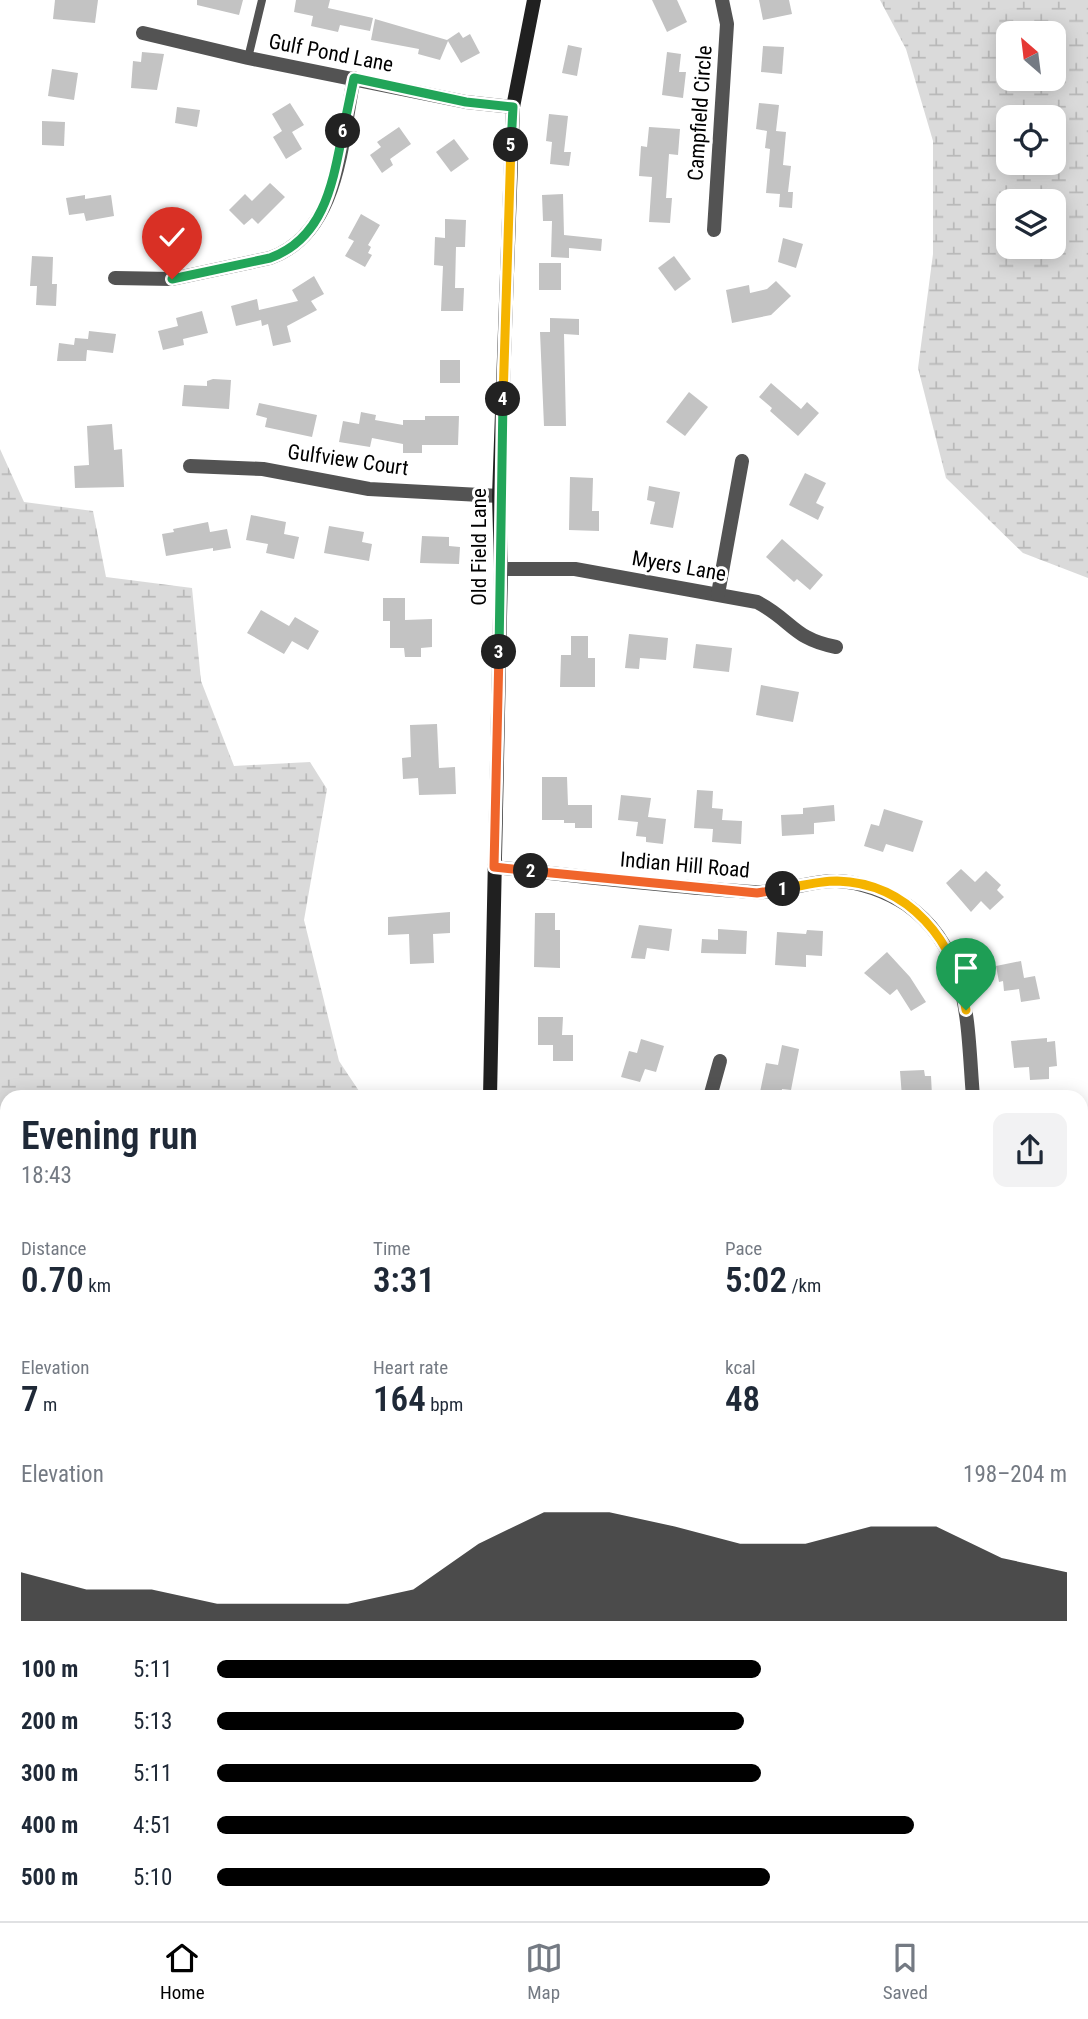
<!DOCTYPE html>
<html lang="en">
<head>
<meta charset="utf-8">
<style>
  :root { --surface:#fff; --page:#f2f2f3; --text:#1f2937; --muted:#747a83; --line:#e0e1e3; --accent:#000 }
  body { margin:0; font-family:"Roboto Condensed",sans-serif; background:var(--page); color:var(--text); height:100vh; display:flex; flex-direction:column; font-size:26px; white-space:nowrap }
  * { box-sizing:border-box; margin:0 }
  p { font-size:23px; color:var(--muted) }
  .icon { flex:none; width:38px; height:38px; fill:none; stroke:currentColor; stroke-width:2; stroke-linecap:round; stroke-linejoin:round }
  .map { position:relative; flex:1; overflow:hidden }
  .drawer { position:absolute; left:0px; top:1090px; width:1088px; height:831px; display:flex; flex-direction:column; background:var(--surface); border-radius:21px 21px 0 0; box-shadow:0 4px 18px #0003 }
  .drawer>* { flex:none }
  .needle { width:46px; rotate:332deg }
  .tools { position:absolute; left:996px; top:21px; display:grid; gap:14px }
  .tools a { display:grid; place-items:center; width:70px; height:70px; border-radius:14px; background:var(--surface); box-shadow:0 4px 18px #0003; font-size:35px }
  .pin { position:absolute; display:grid; place-items:center; width:60px; height:60px; color:#fff; margin:-72px -30px; border-radius:50% 50% 50% 0; rotate:-45deg; box-shadow:0 0 7px #0007 }
  .pin .icon { rotate:45deg }
  .km { position:absolute; width:35px; height:35px; margin:-18px; border-radius:50%; background:#222; color:#fff; font-size:19px; line-height:35px; text-align:center }
  .round { display:grid; place-items:center; flex:none; width:74px; height:74px; border-radius:14px; background:var(--page) }
  .overview { display:flex; align-items:center; justify-content:space-between; height:119px; padding:0 21px }
  h1 { font-size:38px; font-weight:600; line-height:52px }
  .figures { display:grid; grid-template-columns:repeat(3,1fr); gap:10px; height:119px; padding:7px 21px }
  .figures div { display:grid; align-content:center }
  .figures b { font-size:35px; font-weight:600 }
  .figures small { font-size:19px; font-weight:400 }
  .figures p { font-size:19px }
  .chart { height:196px; padding:14px 21px }
  .chart p { display:flex; justify-content:space-between }
  .chart svg { width:100%; height:126px; margin-top:7px; fill:var(--accent); opacity:.7 }
  ul { padding:0 21px; list-style:none; font-size:23px }
  li { display:grid; grid-template-columns:112px 84px 1fr; align-items:center; height:52px }
  li i { height:18px; border-radius:9px; background:var(--accent) }
  .tab-bar { display:flex; justify-content:space-around; align-items:center; height:98px; border-top:2px solid var(--line); background:var(--surface); font-size:19px; color:var(--muted) }
  .tab-bar a { display:grid; justify-items:center; gap:4px }
  .tab-bar .current { color:var(--accent) }
  .map>svg:first-child { display:block }
  .wetland { fill:url(#wetland-marsh); fill-rule:evenodd }
  .park { fill:url(#park-tufts) }
  .water { fill:url(#water-ripples) }
  .building { fill:#c3c3c3 }
  .lines { fill:none; stroke-linecap:round; stroke-linejoin:round }
  .lane { stroke:#535353; stroke-width:8 }
  .street { stroke:#535353; stroke-width:14 }
  .secondary { stroke:#202020; stroke-width:14 }
  .split-1-casing { stroke:#fff; stroke-width:14 }
  .split-2-casing { stroke:#fff; stroke-width:14 }
  .split-3-casing { stroke:#fff; stroke-width:14 }
  .split-4-casing { stroke:#fff; stroke-width:14 }
  .split-5-casing { stroke:#fff; stroke-width:14 }
  .split-6-casing { stroke:#fff; stroke-width:14 }
  .split-7-casing { stroke:#fff; stroke-width:14 }
  .split-1 { stroke:#f5b400; stroke-width:9 }
  .split-2 { stroke:#f0652b; stroke-width:9 }
  .split-3 { stroke:#f0652b; stroke-width:9 }
  .split-4 { stroke:#22a559; stroke-width:9 }
  .split-5 { stroke:#f5b400; stroke-width:9 }
  .split-6 { stroke:#22a559; stroke-width:9 }
  .split-7 { stroke:#22a559; stroke-width:9 }
  .labels { text-anchor:middle; stroke-width:6; stroke-linejoin:round; paint-order:stroke }
  .street-label { font-size:21px; fill:#000; stroke:#fff }
</style>
</head>
<body>
<div class="map">
<svg width="1088" height="1921" viewBox="0 0 1088 1921">
  <defs>
    <pattern id="wetland-marsh" width="20" height="14" patternUnits="userSpaceOnUse" patternTransform="scale(1.75)"><rect width="20" height="14" fill="#dadada"/><path d="M1 5h8M5 5V1M11 12h8M15 12V8" fill="none" stroke="#b9b9b9"/></pattern>
    <pattern id="park-tufts" width="24" height="20" patternUnits="userSpaceOnUse" patternTransform="scale(1.75)"><rect width="24" height="20" fill="#dadada"/><path d="M3 7l-1-3M5 7V3M7 7l1-3M15 17l-1-3M17 17v-4M19 17l1-3" fill="none" stroke="#b9b9b9"/></pattern>
    <pattern id="water-ripples" width="26" height="14" patternUnits="userSpaceOnUse" patternTransform="scale(1.75)"><rect width="26" height="14" fill="#a1a1a1"/><path d="M2 4q2-2 4 0t4 0M15 11q2-2 4 0t4 0" fill="none" stroke="#898989"/></pattern>
  </defs>
  <rect width="100%" height="100%" fill="#fff"/>
  <g class="wetland">
    <path d="M880,0h208v578l-65,-25 -77,-75 -28,-110 15,-114v-113l-27,-92zM1008,33h46v46h-46zM1008,117h46v46h-46zM1008,201h46v46h-46z"/>
    <path d="M0,449l24,53 69,9 13,66 86,11 9,93 33,85 76,-4 17,27 -23,131 35,141 24,36h-356v259l-7,-2z"/>
  </g>
  <path class="park" d="M0,1362l7,2v400l-7,-6z"/>
  <path class="water" d="M0,1599l7,7v308h668l13,7h-688z"/>
  <g class="building">
    <path d="M55,0h43l-3,23 -42,-4z"/>
    <path d="M197,0h46l-4,15 -42,-10z"/>
    <path d="M296,0h34l-2,8 45,10 -3,13 -30,-6 -2,7 -27,-6 2,-10 -19,-4z"/>
    <path d="M652,0h25l10,22 -20,10z"/>
    <path d="M759,0h30l3,14 -29,6z"/>
    <path d="M375,19l72,21 12,-8 4,6 7,-4 10,19 -19,10 -13,-22 -8,19 -22,-6 1,-5 -48,-9z"/>
    <path d="M568,45l14,3 -5,28 -15,-3z"/>
    <path d="M763,46l21,1 -2,27 -21,-2z"/>
    <path d="M142,52l22,2 -7,36 -26,-2 2,-27 8,1z"/>
    <path d="M667,52l14,2 -2,18h7l-3,26 -21,-3z"/>
    <path d="M52,69l26,4 -4,27 -26,-4z"/>
    <path d="M290,103l14,22 -12,7 10,17 -16,10 -13,-22 9,-6 -10,-17z"/>
    <path d="M759,103l20,2 -3,26 10,1 -3,33 8,1 -3,26h5l-1,16 -13,-1 1,-13 -14,-1 4,-44 -5,-1 2,-17 -11,-2z"/>
    <path d="M177,107l23,3 -3,17 -22,-4z"/>
    <path d="M549,114l19,2 -4,36h7l-2,14 -19,-2 2,-22 -6,-1z"/>
    <path d="M42,121l23,1 -1,24 -22,-1z"/>
    <path d="M399,127l12,17 -21,15 3,6 -11,8 -12,-18 11,-8 -4,-5z"/>
    <path d="M649,127l31,2 -2,26 -9,-1 -3,44h6l-2,25 -21,-1 3,-45 -13,-1 2,-30 6,1z"/>
    <path d="M454,139l15,20 -18,13 -15,-20z"/>
    <path d="M270,183l15,14 -27,27 -6,-6 -8,7 -15,-15 16,-16 7,7z"/>
    <path d="M563,194l1,41 38,4 -1,12 -32,-3v10l-18,-1 1,-36h-9l-1,-26z"/>
    <path d="M85,195v4l26,-4 3,21 -28,5 -2,-8 -15,2 -3,-17z"/>
    <path d="M361,214l19,11 -12,20 3,2 -3,6 4,2 -7,12 -20,-11 9,-15 -6,-3z"/>
    <path d="M168,215l2,7 24,-6 5,20 -28,7 -3,-11 -16,4 -4,-16z"/>
    <path d="M445,219l21,1 -1,27h-9l-1,41h9l-1,23h-22l2,-45 -9,-1 1,-28 10,1z"/>
    <path d="M783,238l20,6 -7,24 -18,-6z"/>
    <path d="M32,256l21,1 -1,27h5l-1,22 -20,-1 1,-19h-7z"/>
    <path d="M674,256l17,23 -16,12 -17,-23z"/>
    <rect x="539" y="263" width="22" height="27"/>
    <path d="M314,276l10,18 -13,7 6,9 -30,16 4,16 -18,4 -5,-22 -6,2 -1,-6 -25,6 -5,-20 26,-7 2,11 39,-9 -6,-11z"/>
    <path d="M776,281l15,15 -20,19 -39,8 -6,-33 23,-5 1,8 17,-4z"/>
    <path d="M202,311l6,22 -25,6 1,6 -21,5 -5,-19 20,-5 -2,-8z"/>
    <path d="M550,318l29,1v16l-15,-1 2,92h-22l-4,-94h10z"/>
    <path d="M89,331l27,3 -3,19 -26,-3 -1,11h-29l2,-18 15,2 1,-7 13,1z"/>
    <rect x="440" y="360" width="20" height="23"/>
    <path d="M213,379l18,1 -2,29 -47,-3 2,-21 23,1v-5z"/>
    <path d="M771,383l30,26 6,-7 12,11 -21,23 -28,-25 2,-3 -13,-11z"/>
    <path d="M689,392l19,15 -23,29 -19,-14z"/>
    <path d="M259,403l58,12 -5,22 -47,-10 2,-9 -11,-3z"/>
    <path d="M361,412l15,3 -1,5 28,5v-5h22v-4h34l-1,29h-36v8h-19v-9l-31,-6 -2,9 -31,-5 4,-21 16,3z"/>
    <path d="M112,424l2,26 8,-1 2,38 -49,1 -1,-22 15,-1 -2,-39z"/>
    <path d="M805,473l21,10 -10,20 8,4 -6,13 -29,-15z"/>
    <path d="M570,477l23,1 -1,33h7v20l-30,-1z"/>
    <path d="M649,486l31,6 -7,36 -23,-4 5,-22 -8,-2z"/>
    <path d="M251,515l35,7 -2,12 15,3 -5,22 -28,-6 2,-9 -22,-4z"/>
    <path d="M208,522l2,10 17,-3 4,19 -18,3v-3l-47,8 -4,-22 12,-2 -1,-3z"/>
    <path d="M329,526l35,6 -2,10 10,2 -3,17 -45,-8z"/>
    <path d="M422,536l27,1v9l11,1 -1,17 -39,-1z"/>
    <path d="M782,539l41,36 -13,15 -13,-11 -3,3 -28,-25z"/>
    <path d="M383,598h22v22l27,-1v28l-11,1v9h-16l-1,-9h-14v-27h-7z"/>
    <path d="M261,610l28,16 6,-9 24,14 -11,19 -16,-9 -8,13 -37,-21z"/>
    <path d="M629,634l39,4 -2,22 -26,-2 -1,11 -14,-1z"/>
    <path d="M571,636h17v22h7v29h-35l1,-32h10z"/>
    <path d="M696,644l36,4 -3,24 -36,-4z"/>
    <path d="M761,685l38,7 -6,30 -37,-7z"/>
    <path d="M437,724l2,44 16,-1 1,27 -37,1 -1,-17 -15,1 -1,-21 9,-1 -1,-32z"/>
    <path d="M542,777h25l1,28h24v23h-17v-5h-11v-3h-22z"/>
    <path d="M697,790l16,1 -1,17 11,1 -1,11 20,1 -1,23 -29,-2 1,-13 -19,-1z"/>
    <path d="M621,795l30,3 -3,19 18,2 -3,25 -17,-2v-5l-10,-1 2,-14 -20,-2z"/>
    <path d="M834,805l1,16 -21,2v11l-32,2 -1,-21 22,-1v-6z"/>
    <path d="M884,809l39,12 -10,31 -27,-8 -3,8 -19,-6 7,-22 8,2z"/>
    <path d="M961,869l14,13 11,-11 15,14 -4,5 7,7 -14,13 -9,-9 -10,11 -25,-29z"/>
    <path d="M450,912v21l-17,1 1,29 -24,1 -1,-30 -21,1v-18z"/>
    <path d="M535,913h20v17h5v38l-26,-1z"/>
    <path d="M639,925l33,4 -3,22 -22,-3 -2,11 -14,-1z"/>
    <path d="M718,929l29,2 -1,23 -45,-1 1,-14 16,1z"/>
    <path d="M807,930l16,1 -1,25 -16,-1v12l-31,-2 2,-33 29,2z"/>
    <path d="M887,952l23,25 16,25 -15,9 -14,-22 -7,6 -26,-22z"/>
    <path d="M1021,961l3,17 11,-2 5,23 -19,3 -2,-13 -15,2 -1,-10 -4,1 -3,-16z"/>
    <path d="M538,1017h25l-1,18h11v26h-20v-16h-15z"/>
    <path d="M1047,1038v4l8,-1 2,25 -8,1v12l-19,1 -1,-13 -15,1 -3,-27z"/>
    <path d="M641,1039l23,7 -8,26 -11,-3 -5,13 -19,-5 8,-26 8,2z"/>
    <path d="M782,1045l17,4 -8,41 -9,-1 -1,8h-22l7,-34 12,2z"/>
    <path d="M924,1070l1,6h6l1,20 -30,1 -2,-26z"/>
  </g>
  <g class="lines">
    <path class="lane" d="M248,58l14,-58"/>
    <g class="street">
      <path d="M143,33l105,25 218,44 47,5"/>
      <path d="M714,230l13,-206 -5,-24"/>
      <path d="M115,278l57,1 98,-21c70,-25 71,-118 84,-180"/>
      <path d="M190,466l73,3 106,20 130,7"/>
      <path d="M501,569h74l182,33c35,18 36,37 79,45"/>
      <path d="M718,594l24,-133"/>
      <path d="M494,867c86,9 173,20 259,25 28,2 56,-12 84,-11 24,1 50,11 70,24 64,45 60,121 66,192"/>
      <path d="M710,1097l10,-36"/>
      <path d="M1082,1327l6,-1"/>
      <path d="M1082,1560l6,93"/>
      <path d="M1082,1724l6,-10"/>
      <path d="M1068,1914l1,7"/>
    </g>
    <g class="secondary">
      <path d="M490,1097l11,-528 -2,-73 14,-389 21,-107"/>
      <path d="M0,1437l7,2"/>
      <path d="M860,1914l15,7"/>
    </g>
  </g>
  <g class="lines">
    <g class="split-1-casing">
      <path id="split-1" d="M783,889c17,-3 36,-8 54,-8 72,2 120,61 129,129"/>
    </g>
    <g class="split-2-casing">
      <path id="split-2" d="M531,871l226,22 26,-4"/>
    </g>
    <g class="split-3-casing">
      <path id="split-3" d="M499,652l-5,215 37,4"/>
    </g>
    <g class="split-4-casing">
      <path id="split-4" d="M499,652l4,-253"/>
    </g>
    <g class="split-5-casing">
      <path id="split-5" d="M503,399l8,-254"/>
    </g>
    <g class="split-6-casing">
      <path id="split-6" d="M343,131l11,-53 112,24 47,5 -2,38"/>
    </g>
    <g class="split-7-casing">
      <path id="split-7" d="M172,279l98,-21c55,-20 63,-77 73,-127"/>
    </g>
    <use href="#split-1" class="split-1"/>
    <use href="#split-2" class="split-2"/>
    <use href="#split-3" class="split-3"/>
    <use href="#split-4" class="split-4"/>
    <use href="#split-5" class="split-5"/>
    <use href="#split-6" class="split-6"/>
    <use href="#split-7" class="split-7"/>
  </g>
  <g class="labels">
    <g class="street-label">
      <text transform="translate(331 53) rotate(11)" y="7">Gulf Pond Lane</text>
      <text transform="translate(700 113) rotate(-86)" y="7">Campfield Circle</text>
      <text transform="translate(348 460) rotate(8)" y="7">Gulfview Court</text>
      <text transform="translate(479 547) rotate(-90)" y="7">Old Field Lane</text>
      <text transform="translate(679 566) rotate(10)" y="7">Myers Lane</text>
      <text transform="translate(685 865) rotate(5)" y="7">Indian Hill Road</text>
    </g>
  </g>
</svg>
<div class="tools">
<a><svg class="needle" viewBox="-14 -14 28 28"><path d="M0-13l5 13h-10z" fill="#e53935"/><path d="M0 13l5-13h-10z" fill="#747a83"/></svg></a>
<a><svg class="icon" aria-label="locate" viewBox="0 0 24 24"><circle cx="12" cy="12" r="6"/><path d="M12 2v4M12 18v4M2 12h4M18 12h4"/></svg></a>
<a><svg class="icon" aria-label="layers" viewBox="0 0 24 24"><path d="M12 4l9 5-9 5-9-5zM3 14l9 5 9-5"/></svg></a>
</div>
<div class="pin" style="left:966px;top:1010px;background:#1e9e55"><svg class="icon" aria-label="arrive" viewBox="0 0 24 24"><path d="M6 21V4h12l-3 4 3 4H6"/></svg></div>
<div class="pin" style="left:172px;top:279px;background:#d93025"><svg class="icon" aria-label="check" viewBox="0 0 24 24"><path d="M5 12l5 5 9-10"/></svg></div>
<b class="km" style="left:783px;top:889px">1</b>
<b class="km" style="left:531px;top:871px">2</b>
<b class="km" style="left:499px;top:652px">3</b>
<b class="km" style="left:503px;top:399px">4</b>
<b class="km" style="left:511px;top:145px">5</b>
<b class="km" style="left:343px;top:131px">6</b>
<section class="drawer">
<div class="overview"><div><h1>Evening run</h1><p>18:43</p></div><a class="round"><svg class="icon" aria-label="share" viewBox="0 0 24 24"><path d="M12 15V3M7 8l5-5 5 5M5 13v7h14v-7"/></svg></a></div>
<div class="figures">
<div><p>Distance</p><b>0.70<small> km</small></b></div>
<div><p>Time</p><b>3:31</b></div>
<div><p>Pace</p><b>5:02<small> /km</small></b></div>
</div>
<div class="figures">
<div><p>Elevation</p><b>7<small> m</small></b></div>
<div><p>Heart rate</p><b>164<small> bpm</small></b></div>
<div><p>kcal</p><b>48</b></div>
</div>
<div class="chart"><p><span>Elevation</span>198–204 m</p>
<svg viewBox="0 0 160 44" preserveAspectRatio="none"><path d="M0 44V27L10 33L20 33L30 38L40 38L50 38L60 33L70 17L80 6L90 6L100 11L110 17L120 17L130 11L140 11L150 22L160 27V44z"/></svg>
</div>
<ul>
<li><b>100 m</b>5:11<i style="width:64%"></i></li>
<li><b>200 m</b>5:13<i style="width:62%"></i></li>
<li><b>300 m</b>5:11<i style="width:64%"></i></li>
<li><b>400 m</b>4:51<i style="width:82%"></i></li>
<li><b>500 m</b>5:10<i style="width:65%"></i></li>
</ul>
</section>
</div>
<nav class="tab-bar">
<a class="current"><svg class="icon" aria-label="home" viewBox="0 0 24 24"><path d="M3 11l9-7 9 7M6 9v11h12V9"/></svg>Home</a>
<a><svg class="icon" aria-label="map" viewBox="0 0 24 24"><path d="M3 6l6-2 6 2 6-2v14l-6 2-6-2-6 2zM9 4v14M15 6v14"/></svg>Map</a>
<a><svg class="icon" aria-label="saved" viewBox="0 0 24 24"><path d="M7 4h10v16l-5-4-5 4z"/></svg>Saved</a>
</nav>
</body>
</html>
